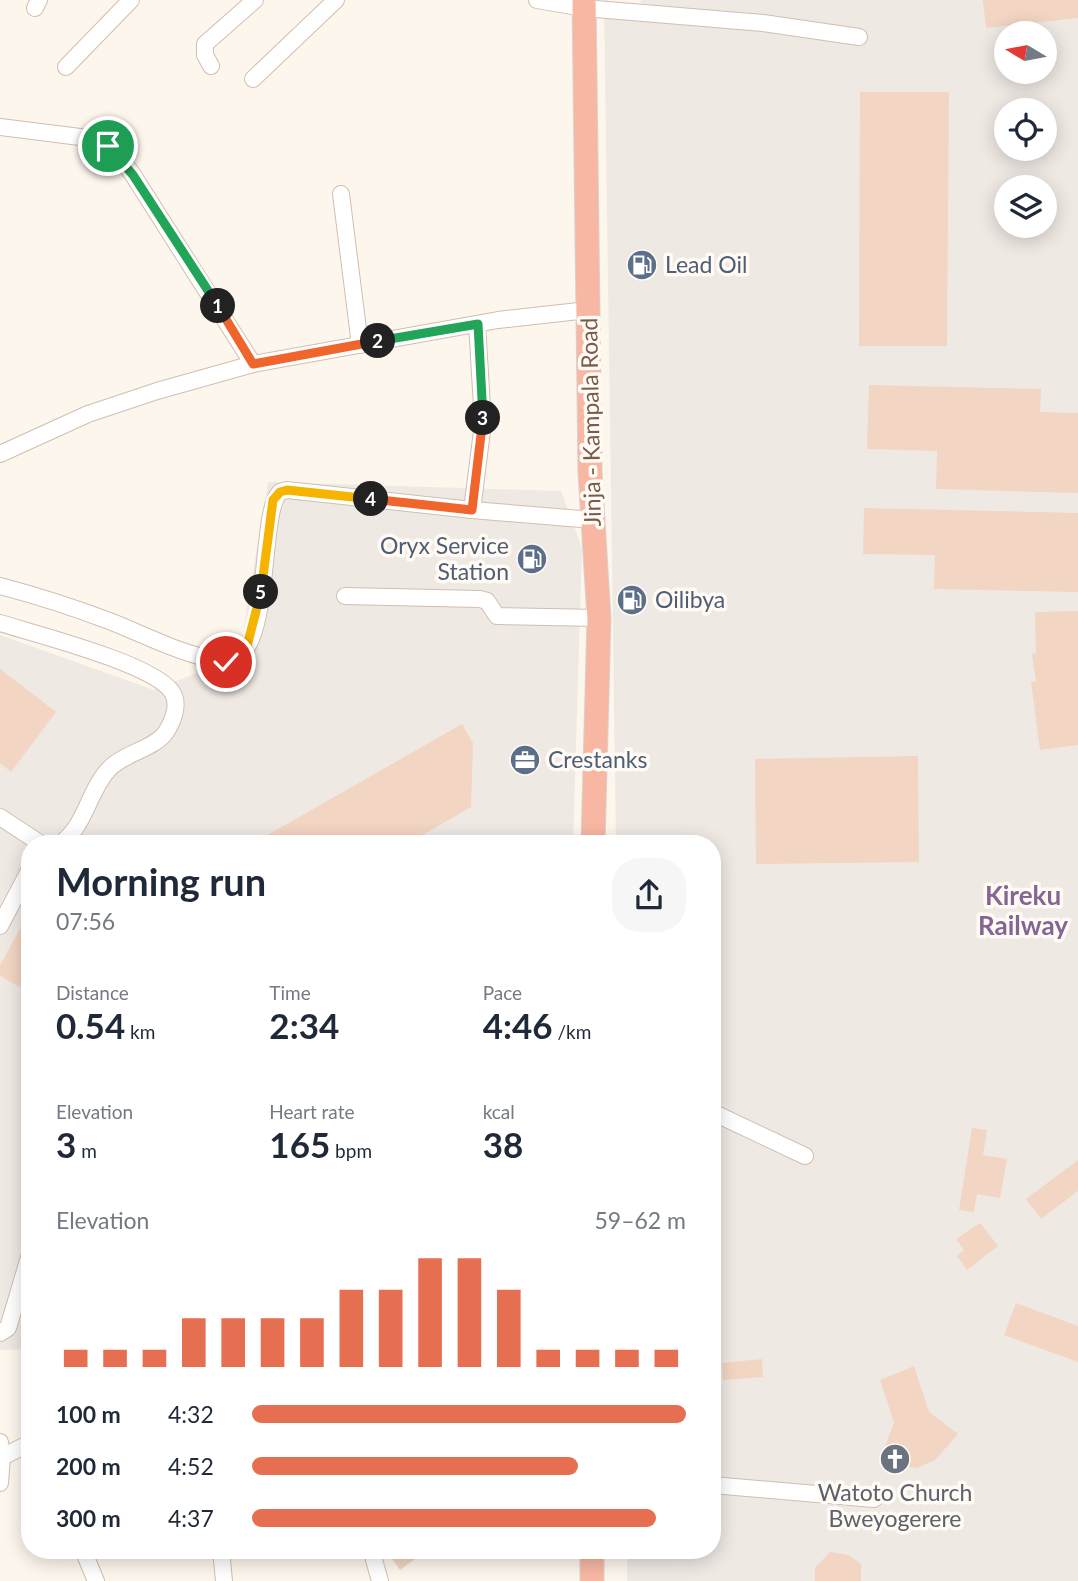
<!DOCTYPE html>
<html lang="en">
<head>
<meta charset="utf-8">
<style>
  :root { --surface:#fff; --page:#f6f6f7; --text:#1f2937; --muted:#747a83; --accent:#e76f51 }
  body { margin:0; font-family:Lato,sans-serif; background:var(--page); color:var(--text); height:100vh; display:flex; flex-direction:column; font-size:26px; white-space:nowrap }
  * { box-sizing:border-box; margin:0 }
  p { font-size:23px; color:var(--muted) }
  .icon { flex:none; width:38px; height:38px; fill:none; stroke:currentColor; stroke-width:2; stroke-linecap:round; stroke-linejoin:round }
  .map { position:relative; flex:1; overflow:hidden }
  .details { position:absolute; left:21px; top:835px; width:700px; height:724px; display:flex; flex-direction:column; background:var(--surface); border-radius:28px; box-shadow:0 4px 18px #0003 }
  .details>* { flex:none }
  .needle { width:46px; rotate:280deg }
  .fabs { position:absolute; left:994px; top:21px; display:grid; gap:14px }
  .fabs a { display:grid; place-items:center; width:63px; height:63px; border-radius:50%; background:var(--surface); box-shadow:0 4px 18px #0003; font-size:35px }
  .pin { position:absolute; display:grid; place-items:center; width:60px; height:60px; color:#fff; margin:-30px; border:4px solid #fff; border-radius:50%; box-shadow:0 2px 7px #0007 }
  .km { position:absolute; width:35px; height:35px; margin:-18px; border-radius:50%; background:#222; color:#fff; font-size:19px; line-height:35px; text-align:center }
  .round { display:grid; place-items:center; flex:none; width:74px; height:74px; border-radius:28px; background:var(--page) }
  .headline { display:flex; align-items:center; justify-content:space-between; height:119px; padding:0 35px }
  h1 { font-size:38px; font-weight:700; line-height:52px }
  .metrics { display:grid; grid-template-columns:repeat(3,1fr); gap:10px; height:119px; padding:7px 35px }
  .metrics div { display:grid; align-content:center }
  .metrics b { font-size:35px; font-weight:700 }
  .metrics small { font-size:19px; font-weight:400 }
  .metrics p { font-size:19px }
  .chart { height:196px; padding:14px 35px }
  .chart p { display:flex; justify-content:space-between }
  .chart svg { width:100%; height:126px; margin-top:7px; stroke:var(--accent); stroke-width:6 }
  ul { padding:0 35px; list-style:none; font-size:23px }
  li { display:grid; grid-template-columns:112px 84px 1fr; align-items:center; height:52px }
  li i { height:18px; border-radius:9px; background:var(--accent) }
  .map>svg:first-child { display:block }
  .industrial { fill:#efe9e4; fill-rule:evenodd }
  .building { fill:#f3d5c3 }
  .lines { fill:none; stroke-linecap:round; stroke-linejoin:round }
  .minor-casing { stroke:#d1beb0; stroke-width:18 }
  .highway-casing { stroke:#dad1cd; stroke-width:25 }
  .minor { stroke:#fff; stroke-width:16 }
  .highway { stroke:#f7b7a3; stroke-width:23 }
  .split-1-casing { stroke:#fff; stroke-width:14 }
  .split-2-casing { stroke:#fff; stroke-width:14 }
  .split-3-casing { stroke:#fff; stroke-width:14 }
  .split-4-casing { stroke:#fff; stroke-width:14 }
  .split-5-casing { stroke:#fff; stroke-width:14 }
  .split-6-casing { stroke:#fff; stroke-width:14 }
  .split-1 { stroke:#22a559; stroke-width:9 }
  .split-2 { stroke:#f0652b; stroke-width:9 }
  .split-3 { stroke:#22a559; stroke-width:9 }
  .split-4 { stroke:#f0652b; stroke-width:9 }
  .split-5 { stroke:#f5b400; stroke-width:9 }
  .split-6 { stroke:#f5b400; stroke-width:9 }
  .labels { text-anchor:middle; stroke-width:7; stroke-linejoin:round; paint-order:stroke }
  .service-label { font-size:23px; fill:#4e5e75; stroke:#fffaf3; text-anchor:start }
  .street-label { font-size:23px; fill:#7a5c4d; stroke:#fffaf3 }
  .worship-label { font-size:23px; fill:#5b616d; stroke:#fffaf3 }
  .quarter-label { font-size:26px; font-weight:bold; fill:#846695; stroke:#fffaf3 }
</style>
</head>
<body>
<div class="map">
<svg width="1078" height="1581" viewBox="0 0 1078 1581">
  <rect width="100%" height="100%" fill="#fdf6ec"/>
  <g class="industrial">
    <path d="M604,0l36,5 1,-5h437v1581h-451v-30l85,-1v-706l-96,-1zM1006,33h39v39h-39zM1006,110h39v39h-39zM1006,187h39v39h-39z"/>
    <path d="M268,482l293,9 21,57 -9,295 -543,1v505l-30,1v-715l154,55 85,-34z"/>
  </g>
  <g class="building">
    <path d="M983,0h95v18l-92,10z"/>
    <path d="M860,92h89l-2,254h-88z"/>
    <path d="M869,385l172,4 -1,23 38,1v80l-142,-4 1,-38 -70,-2z"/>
    <path d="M864,508l214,5v79l-144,-3 1,-34 -72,-1z"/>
    <path d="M645,591v17l-27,1v-17z"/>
    <path d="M1078,611v134l-38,5 -9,-68 5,-1 -4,-27 4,-1 -1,-41z"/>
    <path d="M0,669l56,43 -45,60 -11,-9z"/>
    <path d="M462,724l11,19 -2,64 -64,37h-155z"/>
    <path d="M918,756l1,106 -163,2 -1,-105z"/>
    <path d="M30,911v82l-30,-17v-11z"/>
    <path d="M972,1128l15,2 -4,25 24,4 -7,39 -23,-4 -3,18 -15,-2z"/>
    <path d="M1078,1160v31l-37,28 -15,-20z"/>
    <path d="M980,1223l18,23 -31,24 -10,-14 7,-6 -8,-11z"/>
    <path d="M1016,1303l62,23v36l-74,-27z"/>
    <path d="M762,1359l1,18 -40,3 -1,-17z"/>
    <path d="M914,1366l15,46 29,22 -23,26 -18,8 -25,-3 -10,-10 12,-33 -14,-42z"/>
    <path d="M398,1550h29l-27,20 -10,-14z"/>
    <path d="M830,1552l19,3 12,9v17h-46v-13z"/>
  </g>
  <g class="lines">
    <g class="minor-casing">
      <g id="minor">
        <path d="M537,0l47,8 179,15 96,14"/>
        <path d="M35,8l4,-8"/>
        <path d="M211,66l-6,-11v-11l50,-44"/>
        <path d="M66,67l65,-67"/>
        <path d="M253,79l83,-79"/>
        <path d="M0,127l88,11c22,6 32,19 45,37l120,189"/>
        <path d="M341,194l19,151"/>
        <path d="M0,454l88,-40 69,-23 96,-27 245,-44 90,-10"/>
        <path d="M472,510l121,10"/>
        <path d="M0,586c38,10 75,22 112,36 35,14 73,34 110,39 53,8 35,-147 58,-169l7,-2 185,20 11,-87 -6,-99"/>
        <path d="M345,596l135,3 7,2 10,15 102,2"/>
        <path d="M0,623c35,11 154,41 172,69 8,12 1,29 -6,40 -10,16 -44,22 -57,37 -21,22 -23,57 -49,75"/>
        <path d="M0,817l41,27"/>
        <path d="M0,926l30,-57"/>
        <path d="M712,1112l93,44"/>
        <path d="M0,1333l8,-5 22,-74"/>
        <path d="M0,1442l2,15 -2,26"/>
        <path d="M2,1457l28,-14"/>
        <path d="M712,1485l162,14"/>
        <path d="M83,1550l13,31"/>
        <path d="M221,1550l3,31"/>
        <path d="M374,1560l6,21"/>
      </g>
    </g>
    <g class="highway-casing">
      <g id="highway">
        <path d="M584,0l6,472 9,146 -6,226"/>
        <path d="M592,1550v31"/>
      </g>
    </g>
    <use href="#minor" class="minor"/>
    <use href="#highway" class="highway"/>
  </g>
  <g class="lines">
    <g class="split-1-casing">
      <path id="split-1" d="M108,146l25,29 85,131"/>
    </g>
    <g class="split-2-casing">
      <path id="split-2" d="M218,306l35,58 125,-23"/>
    </g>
    <g class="split-3-casing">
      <path id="split-3" d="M378,341l100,-17 5,94"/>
    </g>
    <g class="split-4-casing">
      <path id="split-4" d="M371,499l101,11 11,-92"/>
    </g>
    <g class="split-5-casing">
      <path id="split-5" d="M261,592l12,-92 7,-8 7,-2 84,9"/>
    </g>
    <g class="split-6-casing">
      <path id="split-6" d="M226,662l9,-1 11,-11 15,-58"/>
    </g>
    <use href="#split-1" class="split-1"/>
    <use href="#split-2" class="split-2"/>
    <use href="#split-3" class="split-3"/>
    <use href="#split-4" class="split-4"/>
    <use href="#split-5" class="split-5"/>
    <use href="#split-6" class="split-6"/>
  </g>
  <defs>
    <g id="fuel-disc" transform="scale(1.575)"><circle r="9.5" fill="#5c6f8a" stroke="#fffaf3"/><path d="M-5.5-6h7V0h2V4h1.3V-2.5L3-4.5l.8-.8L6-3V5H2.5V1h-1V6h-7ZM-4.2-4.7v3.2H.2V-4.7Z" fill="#fff"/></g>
    <g id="office-disc" transform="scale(1.575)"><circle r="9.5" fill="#5c6f8a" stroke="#fffaf3"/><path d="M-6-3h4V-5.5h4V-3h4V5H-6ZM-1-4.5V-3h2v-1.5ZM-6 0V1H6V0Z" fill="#fff"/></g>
    <g id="church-disc" transform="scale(1.575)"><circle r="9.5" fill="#6b7280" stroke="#fffaf3"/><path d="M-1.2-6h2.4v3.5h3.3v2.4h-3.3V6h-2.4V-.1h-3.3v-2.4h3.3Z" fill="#fff"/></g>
  </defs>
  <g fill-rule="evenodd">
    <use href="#fuel-disc" x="642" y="265"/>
    <use href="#fuel-disc" x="532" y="559"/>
    <use href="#fuel-disc" x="632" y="600"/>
    <use href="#office-disc" x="525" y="760"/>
    <use href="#church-disc" x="895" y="1459"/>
  </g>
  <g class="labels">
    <g class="service-label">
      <text x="665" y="273">Lead Oil</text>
      <text x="509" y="554" text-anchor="end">Oryx Service<tspan x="509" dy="26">Station</tspan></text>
      <text x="655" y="608">Oilibya</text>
      <text x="548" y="768">Crestanks</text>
    </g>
    <g class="street-label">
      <text transform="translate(591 422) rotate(-91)" y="8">Jinja - Kampala Road</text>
    </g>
    <g class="worship-label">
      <text x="895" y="1501">Watoto Church<tspan x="895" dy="26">Bweyogerere</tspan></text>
    </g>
    <g class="quarter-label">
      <text x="1023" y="905">Kireku<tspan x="1023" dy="30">Railway</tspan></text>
    </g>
  </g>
</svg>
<div class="fabs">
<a><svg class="needle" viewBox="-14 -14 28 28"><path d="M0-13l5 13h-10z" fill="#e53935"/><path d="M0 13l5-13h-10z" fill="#747a83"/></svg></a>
<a><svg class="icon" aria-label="locate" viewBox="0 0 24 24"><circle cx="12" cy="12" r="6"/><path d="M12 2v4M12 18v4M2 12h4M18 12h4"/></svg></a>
<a><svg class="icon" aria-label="layers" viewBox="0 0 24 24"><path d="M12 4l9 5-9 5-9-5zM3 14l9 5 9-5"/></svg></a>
</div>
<div class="pin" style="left:108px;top:146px;background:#1e9e55"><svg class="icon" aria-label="arrive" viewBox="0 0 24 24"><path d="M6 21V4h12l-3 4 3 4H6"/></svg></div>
<div class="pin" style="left:226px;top:662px;background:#d93025"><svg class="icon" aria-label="check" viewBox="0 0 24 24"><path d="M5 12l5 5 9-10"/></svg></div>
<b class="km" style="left:218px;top:306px">1</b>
<b class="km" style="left:378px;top:341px">2</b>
<b class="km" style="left:483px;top:418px">3</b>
<b class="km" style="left:371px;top:499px">4</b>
<b class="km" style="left:261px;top:592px">5</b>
<section class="details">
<div class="headline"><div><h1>Morning run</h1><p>07:56</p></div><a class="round"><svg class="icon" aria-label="share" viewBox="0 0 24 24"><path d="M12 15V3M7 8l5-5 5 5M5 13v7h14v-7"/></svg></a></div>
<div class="metrics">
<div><p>Distance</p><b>0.54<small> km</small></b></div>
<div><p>Time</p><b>2:34</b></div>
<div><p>Pace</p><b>4:46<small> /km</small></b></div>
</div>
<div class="metrics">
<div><p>Elevation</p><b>3<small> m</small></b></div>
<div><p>Heart rate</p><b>165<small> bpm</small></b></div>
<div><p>kcal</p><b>38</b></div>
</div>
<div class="chart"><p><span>Elevation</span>59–62 m</p>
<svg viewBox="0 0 160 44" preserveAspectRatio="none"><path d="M5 44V38M15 44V38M25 44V38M35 44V27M45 44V27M55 44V27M65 44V27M75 44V17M85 44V17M95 44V6M105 44V6M115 44V17M125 44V38M135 44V38M145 44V38M155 44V38"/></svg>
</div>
<ul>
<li><b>100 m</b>4:32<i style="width:100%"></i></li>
<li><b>200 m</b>4:52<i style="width:75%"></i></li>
<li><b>300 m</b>4:37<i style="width:93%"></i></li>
</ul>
</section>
</div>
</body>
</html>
